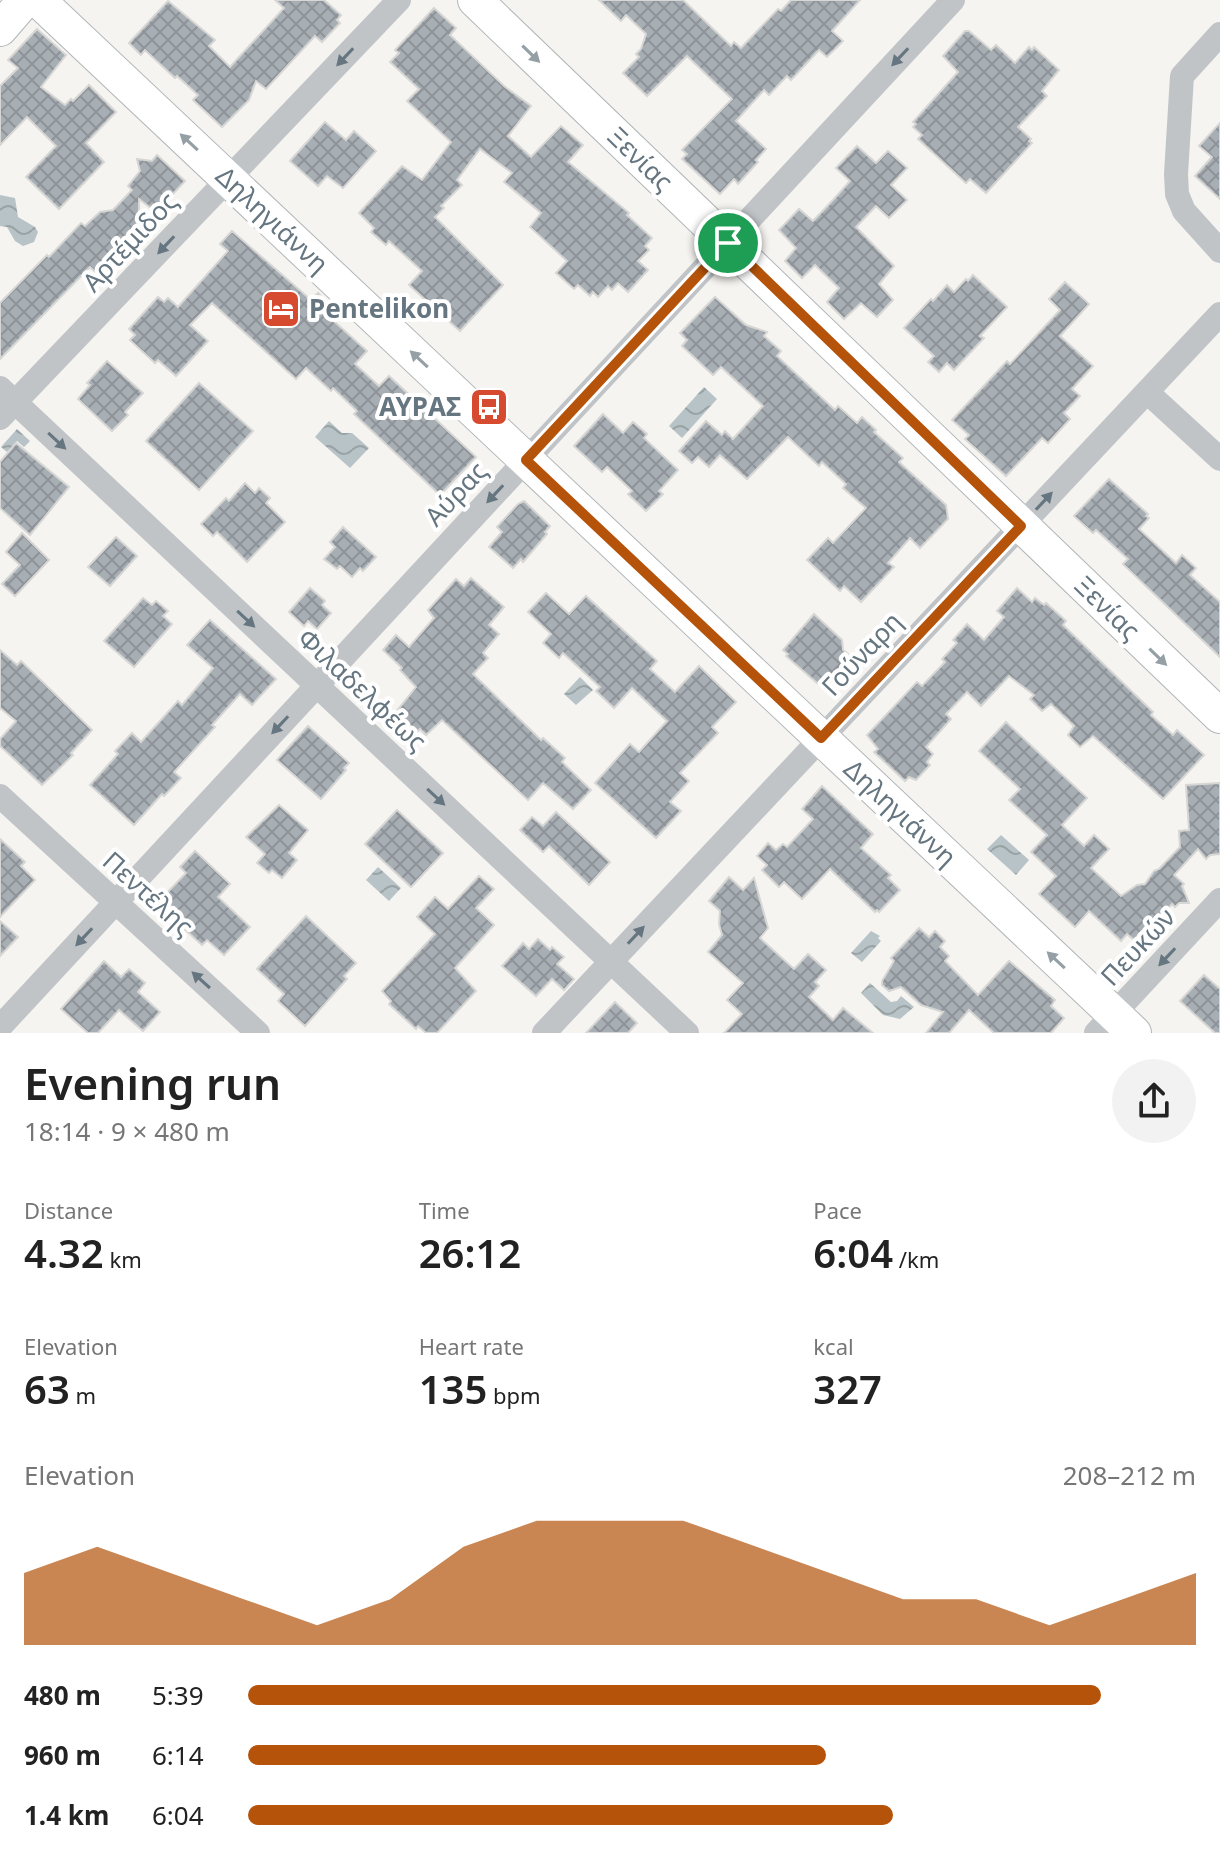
<!DOCTYPE html>
<html lang="en">
<head>
<meta charset="utf-8">
<style>
  :root { --surface:#fff; --page:#f2f2f2; --text:#222; --muted:#767676; --accent:#b45309 }
  body { margin:0; font-family:"Noto Sans",sans-serif; background:var(--page); color:var(--text); height:100vh; display:flex; flex-direction:column; font-size:30px; white-space:nowrap }
  * { box-sizing:border-box; margin:0 }
  p { font-size:26px; color:var(--muted) }
  .icon { flex:none; width:44px; height:44px; fill:none; stroke:currentColor; stroke-width:2; stroke-linecap:round; stroke-linejoin:round }
  .map { position:relative; height:1033px; overflow:hidden }
  .panel { display:flex; flex-direction:column; background:var(--surface); flex:1 }
  .panel>* { flex:none }
  .pin { position:absolute; display:grid; place-items:center; width:68px; height:68px; color:#fff; margin:-34px; border:4px solid #fff; border-radius:50%; box-shadow:0 2px 8px #0007 }
  .round { display:grid; place-items:center; flex:none; width:84px; height:84px; border-radius:42px; background:var(--page) }
  .overview { display:flex; align-items:center; justify-content:space-between; height:136px; padding:0 24px }
  h1 { font-size:44px; font-weight:600; line-height:60px }
  .stats { display:grid; grid-template-columns:repeat(3,1fr); gap:12px; height:136px; padding:8px 24px }
  .stats div { display:grid; align-content:center }
  .stats b { font-size:40px; font-weight:600 }
  .stats small { font-size:22px; font-weight:400 }
  .stats p { font-size:22px }
  .chart { height:224px; padding:16px 24px }
  .chart p { display:flex; justify-content:space-between }
  .chart svg { width:100%; height:144px; margin-top:8px; fill:var(--accent); opacity:.7 }
  ul { padding:0 24px; list-style:none; font-size:26px }
  li { display:grid; grid-template-columns:128px 96px 1fr; align-items:center; height:60px }
  li i { height:20px; border-radius:10px; background:var(--accent) }
  .map>svg:first-child { display:block }
  .water { fill:url(#water-waves) }
  .building { fill:url(#building-cross-hatch); stroke:#d6d6d4; stroke-width:2 }
  .lines { fill:none; stroke-linecap:round; stroke-linejoin:round }
  .secondary-casing { stroke:#b1b6b9; stroke-width:36 }
  .street { stroke:#c0c4c7; stroke-width:24 }
  .secondary { stroke:#fff; stroke-width:34 }
  .oneway { fill:#949fa6 }
  .oneway2 { fill:#667680 }
  .route-casing { stroke:#fff; stroke-width:16 }
  .route { stroke:#b45309; stroke-width:10 }
  .labels { text-anchor:middle; stroke-width:8; stroke-linejoin:round; paint-order:stroke }
  .street-label { font-size:26px; fill:#667680; stroke:#fff }
  .poi-label { font-size:26px; font-weight:bold; fill:#667680; stroke:#fff; text-anchor:start }
</style>
</head>
<body>
<div class="map">
<svg width="1220" height="1033" viewBox="0 0 1220 1033">
  <defs>
    <pattern id="water-waves" width="16" height="10" patternUnits="userSpaceOnUse" patternTransform="scale(2)"><rect width="16" height="10" fill="#b7c3c6"/><path d="M0 5q4-4 8 0t8 0" fill="none" stroke="#99a3a6"/></pattern>
    <pattern id="building-cross-hatch" width="8" height="8" patternUnits="userSpaceOnUse" patternTransform="scale(2)"><rect width="8" height="8" fill="#a8afb4"/><path d="M0 0l8 8M0 8l8-8" fill="none" stroke="#8d9398"/></pattern>
  </defs>
  <rect width="100%" height="100%" fill="#f5f4f1"/>
  <g class="water">
    <path d="M0,195l15,3 3,19 17,10 3,5 -4,10 -11,4 -8,-5 -8,-14 -7,-1z"/>
    <path d="M704,387l13,12 -35,39 -13,-12z"/>
    <path d="M329,421l13,12h10l17,15 -19,20 -35,-31z"/>
    <path d="M17,429l13,12 -6,6 -7,-6 -10,11 -6,-5z"/>
    <path d="M580,677l13,13 -17,15 -12,-11z"/>
    <path d="M1001,835l28,25 -13,15 -29,-26z"/>
    <path d="M378,867l23,21 -12,13 -23,-21z"/>
    <path d="M871,931l9,5 -2,2 3,3 -19,21 -11,-9z"/>
    <path d="M870,983l21,19 6,-1 4,-5 13,11 -14,12 -17,-4 -22,-22z"/>
  </g>
  <g class="building">
    <path d="M275,0h49l17,15 -4,5 3,3 -18,19 -7,-6 -49,53 -10,-8 -7,19 -27,27 -29,-27 5,-5 -21,-19 -2,2 -30,-28 -4,5 -12,-12 39,-42 47,39 -6,6 21,21 54,-59z"/>
    <path d="M599,0h84l48,46 3,-4 7,6 37,-39 3,2 10,-11h69l-28,31 11,10 -16,16 -8,-7 -28,30 -4,-4 -18,19 -5,-5 -28,31 30,28 -10,11 2,2 -20,22 -4,-5 -14,15 -38,-35 5,-5 -5,-4 50,-51 -45,-43 -40,40 -24,-23 16,-16 -3,-3 5,-5 5,-15 -20,-19 -5,6z"/>
    <path d="M434,8l22,20 -6,7 54,51 27,20 -23,30 23,21 30,-31 22,19 -15,17 61,51 -2,2 25,23 -7,8 4,4 -11,11 10,9 -20,22 -10,-9 -6,7 -4,-4 -10,11 -5,-5 -3,4 -12,-11 -4,4 -18,-16 11,-12 -37,-34 11,-14 -37,-31 8,-9 -32,-24 -23,31 5,5 -21,21 3,2 -9,9 68,68 -43,46 -51,-46 13,-14 -33,-30 -3,4 -15,-13 3,-4 -15,-15 43,-47 20,14 29,-38 -44,-41 12,-12 -29,-27 9,-9 -4,-3z"/>
    <path d="M37,29l29,26 -25,32 24,18 6,-6 2,2 16,-16 27,27 -30,31 18,19 -45,47 -33,-32 30,-31 -29,-29 -27,28v-59l18,-18 -10,-8z"/>
    <path d="M965,31h4l22,19 5,-5 19,18 14,-16 3,3 2,-3 25,23 -17,21 5,5 -29,31 13,12 -2,2 3,2 -46,50 -16,-14 -4,4 -48,-44 4,-4 -9,-8 3,-3 -3,-2 45,-50 -15,-16z"/>
    <path d="M325,122l21,18 8,-9 22,20 -33,37 -16,-12 -9,10 -28,-25z"/>
    <path d="M1220,123v76l-25,-23 17,-19 -13,-11z"/>
    <path d="M857,146l19,17 12,-12 19,17 -16,17 16,15 -18,18 -13,-12 -20,21 38,39 -15,18 14,16 -16,17 -16,-14 -17,16 -17,-17 12,-14 -24,-23 -13,13 -17,-17 11,-13 -17,-18 20,-21 14,12 21,-22 16,-18 -14,-13z"/>
    <path d="M157,155l28,26 -29,31 -17,-13v29l-26,26 5,5 -17,18 -11,-10 -90,92v-56l47,-48 2,2 32,-34 4,3 15,-14 13,-2 19,-20 -4,-4 12,-15 -3,-12 15,2z"/>
    <path d="M232,231l79,69 7,-7 13,12 -6,8 42,38 -12,13 24,22 10,-10 87,81 -36,38 -86,-81 3,-3 -24,-23 -2,3 -25,-23 -10,11 -84,-76 -22,22 18,16 -32,35 -18,-16 -3,3 -25,-23 5,-5 -6,-6 29,-32 6,5 4,-4 10,9 50,-56 -8,-7z"/>
    <path d="M973,275l34,32 -27,29 4,2 -30,32 -7,-7 -8,9 -11,-10 6,-6 -30,-28 27,-29 2,2 14,-16 7,7 12,-13 2,2z"/>
    <path d="M1065,282l24,22 -29,32 33,30 -21,23 8,7 -16,17 6,6 -22,24 -6,-5 -36,38 -41,-37 4,-4 -17,-15 55,-59 3,3 50,-54 -11,-11z"/>
    <path d="M715,297l31,28 21,7 -3,4 17,15 -4,5 58,54 3,-4 19,17 5,-6 14,13 -2,2 29,26 -4,4 47,43 2,14 -28,29 -10,-10 -22,25 6,4 -33,35 -17,-16 -4,5 -33,-31 21,-22 5,5 33,-35 -23,-20 3,-4 -24,-22 -3,4 -31,-29 -41,42 -27,-24 -11,12 -11,-10 -6,6 -13,-12 27,-30 16,14 3,-4 8,8 30,-33 -42,-39 -8,8 -31,-29 5,-6 -7,-7z"/>
    <path d="M107,361l36,32 -18,19 3,3 -16,16 -34,-32 12,-14 -3,-2z"/>
    <path d="M199,383l54,48 -54,59 -53,-49z"/>
    <path d="M603,414l20,19 10,-11 14,12 -3,4 34,32 -19,21 4,3 -17,17 -18,-17 4,-3 -25,-24 -5,5 -28,-26z"/>
    <path d="M16,443l53,44 -39,48 -30,-27v-46z"/>
    <path d="M1109,479l39,35 -2,2 3,2 -10,11 37,34 6,-8 14,13 -6,7 30,27v55l-97,-93 5,-5 -32,-29 -3,3 -19,-17z"/>
    <path d="M245,483l10,10 4,-5 11,10 -4,5 19,19 -38,40 -30,-30 -4,4 -12,-12 25,-26 3,3z"/>
    <path d="M524,501l26,25 -5,6 2,2 -24,28 -2,-3 -8,9 -24,-21 13,-15 -5,-5 21,-23z"/>
    <path d="M343,527l33,30 -13,14 -3,-3 -8,9 -12,-11 -3,3 -13,-10 11,-12 -5,-5z"/>
    <path d="M22,533l27,27 -34,36 -13,-12 18,-19 -14,-13z"/>
    <path d="M116,537l21,19 -27,30 -22,-19z"/>
    <path d="M471,578l33,29 -15,18 10,9 -16,19 5,5 -15,16 68,66 2,-2 22,20 -3,4 29,28 -18,19 -30,-26 -15,17 -86,-80 -16,15 -6,-6 -3,3 -21,-20 20,-25 -16,-17 2,-2 -19,-18 13,-15 13,12 25,-29 -6,-8 28,-31 8,7z"/>
    <path d="M310,588l15,13 -3,4 9,8 -14,16 -9,-8 -4,5 -15,-14z"/>
    <path d="M1017,588l15,14 3,-4 9,7 2,-2 20,18 -3,4 90,87 -2,3 22,20 4,-5 27,25 -41,44 -70,-63 -13,11 -12,-12 6,-9 -23,-22 -9,7 -12,-12 4,-4 -25,-19 -28,30 -14,-14 -21,22 5,5 -25,28 7,7 -6,8 3,3 -14,15 -7,-3 -4,4 -31,-29 4,-3 -11,-14 50,-53 5,4 23,-24 -3,-3 15,-16 -4,-3 14,-16 17,16 20,-23 -7,-6z"/>
    <path d="M546,593l23,21 17,-18 71,65 -7,8 25,23 24,-26 37,36 -24,25 6,6 -38,40 9,8 -19,21 11,9 -25,27 -61,-55 35,-39 9,8 28,-31 -35,-33 -18,20 -18,-17 4,-4 -37,-34 -4,5 -16,-15 8,-9 -23,-22z"/>
    <path d="M143,598l9,7 4,-4 12,10 -5,5 9,8 -38,43 -30,-26z"/>
    <path d="M814,614l28,26 1,10 5,4 1,13 -5,5 -6,1 -14,16 -38,-33 2,-2 -5,-4z"/>
    <path d="M210,620l66,59 -24,26 -12,-11 -28,31 3,2 -41,45 7,6 -17,18 -2,-2 -28,31 -44,-40 28,-31 -3,-3 17,-18 9,9 37,-41 4,4 31,-37 -26,-23z"/>
    <path d="M0,650l17,15 4,-4 71,69 -21,23 2,2 -31,30 -42,-39v-7l16,-18 -16,-13z"/>
    <path d="M1006,722l81,76 -25,27 22,21 10,-11 15,14 -18,19 30,28 16,-11 8,-1 9,-13 5,-2 21,-22 -1,-16 10,-1 -3,-45 34,-2v71l-10,1 -4,4 -8,-10 -24,26 10,9 -2,2 7,17h-10l-4,4 -3,-3 -17,19 -3,-3 -18,20 -7,-6 -6,7 -32,-30 -14,16 -36,-33 17,-18 -25,-24 16,-17 -38,-35 11,-11 -41,-38z"/>
    <path d="M308,726l41,37 -5,5 2,2 -25,29 -44,-39z"/>
    <path d="M822,786l51,48 -12,14 30,27 -3,3 12,12 -21,22 -2,-2 -2,2 -45,-43 -28,30 -18,-17 -5,5 -17,-17 5,-5 -10,-9 11,-13 8,7 7,-6 4,3 26,-28 -11,-10z"/>
    <path d="M279,805l29,25 -19,23 8,7 -15,18 -10,-8 -3,3 -12,-10 8,-9 -19,-17z"/>
    <path d="M397,810l46,43 -32,34 -46,-43z"/>
    <path d="M556,812l54,50 -21,23 -40,-39 -6,6 -23,-22 12,-13 11,9z"/>
    <path d="M0,839l25,23 -4,4 14,14 -35,37z"/>
    <path d="M195,851l35,33 -12,13 32,30 -26,28 -17,-15 -5,5 -23,-21 5,-6 -22,-20 24,-25 -6,-6z"/>
    <path d="M479,876l15,13 -18,19 18,17 -39,43 21,23 -39,42h-11l-8,-7 -2,3 -27,-25 2,-3 -9,-10 53,-57 -18,-17 18,-20 13,12z"/>
    <path d="M729,877l14,13 11,-12 14,50 -8,10 34,31 14,-15 18,16 -11,12 4,4 -10,11 24,23 10,-12 30,25h-149l18,-19 -15,-14 16,-17 -35,-31 14,-17 -3,-11 1,-13 -11,-10z"/>
    <path d="M306,916l50,47 -12,13 3,3 -42,47 -27,-25 6,-7 -27,-25z"/>
    <path d="M0,921l18,16 -18,19z"/>
    <path d="M919,928l10,9 6,-6 10,10 -5,6 9,9 -4,5 33,34 31,-34 46,39 -4,6 13,12 -13,15h-57l-25,-23 -20,23h-23l17,-21 -22,-7 -20,-18 -12,4 -7,-6v-4l12,-20 -3,-3z"/>
    <path d="M538,939l12,11 2,-3 12,10 -7,7 17,15 -10,11 -12,-11 -16,17 -34,-30 21,-23 6,6z"/>
    <path d="M104,961l17,16 8,-8 16,14 -7,9 22,20 -17,19 -24,-21 -21,23h-10l-27,-24z"/>
    <path d="M1204,975l16,14v44h-5l-35,-32z"/>
    <path d="M615,1002l22,21 -9,10h-42z"/>
  </g>
  <g class="lines">
    <g class="secondary-casing">
      <g id="secondary">
        <path d="M38,0l1096,1033"/>
        <path d="M475,0l745,716"/>
        <path d="M0,29l25,-29"/>
      </g>
    </g>
    <g class="street">
      <path d="M1220,34l-38,42 -6,98 1,20 7,17 36,40"/>
      <path d="M0,388l687,645"/>
      <path d="M1147,392l73,67"/>
      <path d="M0,418l399,-418"/>
      <path d="M0,796l258,237"/>
      <path d="M0,1027l953,-1027"/>
      <path d="M544,1033l676,-719"/>
      <path d="M1096,1033l124,-133"/>
    </g>
    <use href="#secondary" class="secondary"/>
  </g>
  <defs><path id="oneway-solid" d="M-6-.8H1V-3.2L6.5 0L1 3.2V.8H-6Z" transform="scale(2)"/></defs>
  <g class="oneway">
    <use href="#oneway-solid" transform="translate(531 54) rotate(44)"/>
    <use href="#oneway-solid" transform="translate(189 142) rotate(-137)"/>
    <use href="#oneway-solid" transform="translate(419 359) rotate(-137)"/>
    <use href="#oneway-solid" transform="translate(1158 657) rotate(44)"/>
    <use href="#oneway-solid" transform="translate(1056 960) rotate(-137)"/>
  </g>
  <g class="oneway2">
    <use href="#oneway-solid" transform="translate(345 57) rotate(133)"/>
    <use href="#oneway-solid" transform="translate(900 57) rotate(133)"/>
    <use href="#oneway-solid" transform="translate(166 245) rotate(133)"/>
    <use href="#oneway-solid" transform="translate(57 441) rotate(43)"/>
    <use href="#oneway-solid" transform="translate(495 494) rotate(133)"/>
    <use href="#oneway-solid" transform="translate(1044 501) rotate(-47)"/>
    <use href="#oneway-solid" transform="translate(246 619) rotate(43)"/>
    <use href="#oneway-solid" transform="translate(280 725) rotate(133)"/>
    <use href="#oneway-solid" transform="translate(436 797) rotate(43)"/>
    <use href="#oneway-solid" transform="translate(636 935) rotate(-47)"/>
    <use href="#oneway-solid" transform="translate(84 937) rotate(133)"/>
    <use href="#oneway-solid" transform="translate(1167 957) rotate(133)"/>
    <use href="#oneway-solid" transform="translate(201 980) rotate(-138)"/>
  </g>
  <g class="lines">
    <g class="route-casing">
      <path id="route" d="M728,243l293,283 -200,212 -295,-278z"/>
    </g>
    <use href="#route" class="route"/>
  </g>
  <defs>
    <g id="hotel-square" transform="scale(2)"><rect x="-9" y="-9" width="18" height="18" rx="4" fill="#d64a2f" stroke="#fff"/><path d="M-6-4.5h1.5V1H6V5H4.5V3h-9V5H-6ZM-4 0a1.8 1.8 0 1 1 3.6 0ZM.5 0V-2.5h3Q6-2.5 6 0Z" fill="#fff"/></g>
    <g id="bus-square" transform="scale(2)"><rect x="-9" y="-9" width="18" height="18" rx="4" fill="#d64a2f" stroke="#fff"/><path d="M-5-6H5V4H4V6H2V4H-2V6H-4V4H-5ZM-3.5-4V0h7V-4ZM-3.5 1.2v1.5H-2V1.2ZM2 1.2v1.5H3.5V1.2Z" fill="#fff"/></g>
  </defs>
  <g fill-rule="evenodd">
    <use href="#hotel-square" x="281" y="309"/>
    <use href="#bus-square" x="489" y="407"/>
  </g>
  <g class="labels">
    <g class="street-label">
      <text transform="translate(640 159) rotate(44)" y="9">Ξενίας</text>
      <text transform="translate(272 220) rotate(43)" y="9">Δηληγιάννη</text>
      <text transform="translate(130 242) rotate(-47)" y="9">Αρτέμιδος</text>
      <text transform="translate(456 494) rotate(-47)" y="9">Αύρας</text>
      <text transform="translate(1107 608) rotate(44)" y="9">Ξενίας</text>
      <text transform="translate(862 654) rotate(-47)" y="9">Γούναρη</text>
      <text transform="translate(362 690) rotate(43)" y="9">Φιλαδελφέως</text>
      <text transform="translate(900 813) rotate(43)" y="9">Δηληγιάννη</text>
      <text transform="translate(148 894) rotate(42)" y="9">Πεντέλης</text>
      <text transform="translate(1138 947) rotate(-47)" y="9">Πευκών</text>
    </g>
    <g class="poi-label">
      <text x="309" y="318">Pentelikon</text>
      <text x="461" y="416" text-anchor="end">ΑΥΡΑΣ</text>
    </g>
  </g>
</svg>
<div class="pin" style="left:728px;top:243px;background:#1e9e55"><svg class="icon" aria-label="arrive" viewBox="0 0 24 24"><path d="M6 21V4h12l-3 4 3 4H6"/></svg></div>
</div>
<section class="panel">
<div class="overview"><div><h1>Evening run</h1><p>18:14 · 9 × 480 m</p></div><a class="round"><svg class="icon" aria-label="share" viewBox="0 0 24 24"><path d="M12 15V3M7 8l5-5 5 5M5 13v7h14v-7"/></svg></a></div>
<div class="stats">
<div><p>Distance</p><b>4.32<small> km</small></b></div>
<div><p>Time</p><b>26:12</b></div>
<div><p>Pace</p><b>6:04<small> /km</small></b></div>
</div>
<div class="stats">
<div><p>Elevation</p><b>63<small> m</small></b></div>
<div><p>Heart rate</p><b>135<small> bpm</small></b></div>
<div><p>kcal</p><b>327</b></div>
</div>
<div class="chart"><p><span>Elevation</span>208–212 m</p>
<svg viewBox="0 0 160 44" preserveAspectRatio="none"><path d="M0 44V22L10 14L20 22L30 30L40 38L50 30L60 14L70 6L80 6L90 6L100 14L110 22L120 30L130 30L140 38L150 30L160 22V44z"/></svg>
</div>
<ul>
<li><b>480 m</b>5:39<i style="width:90%"></i></li>
<li><b>960 m</b>6:14<i style="width:61%"></i></li>
<li><b>1.4 km</b>6:04<i style="width:68%"></i></li>
</ul>
</section>
</body>
</html>
